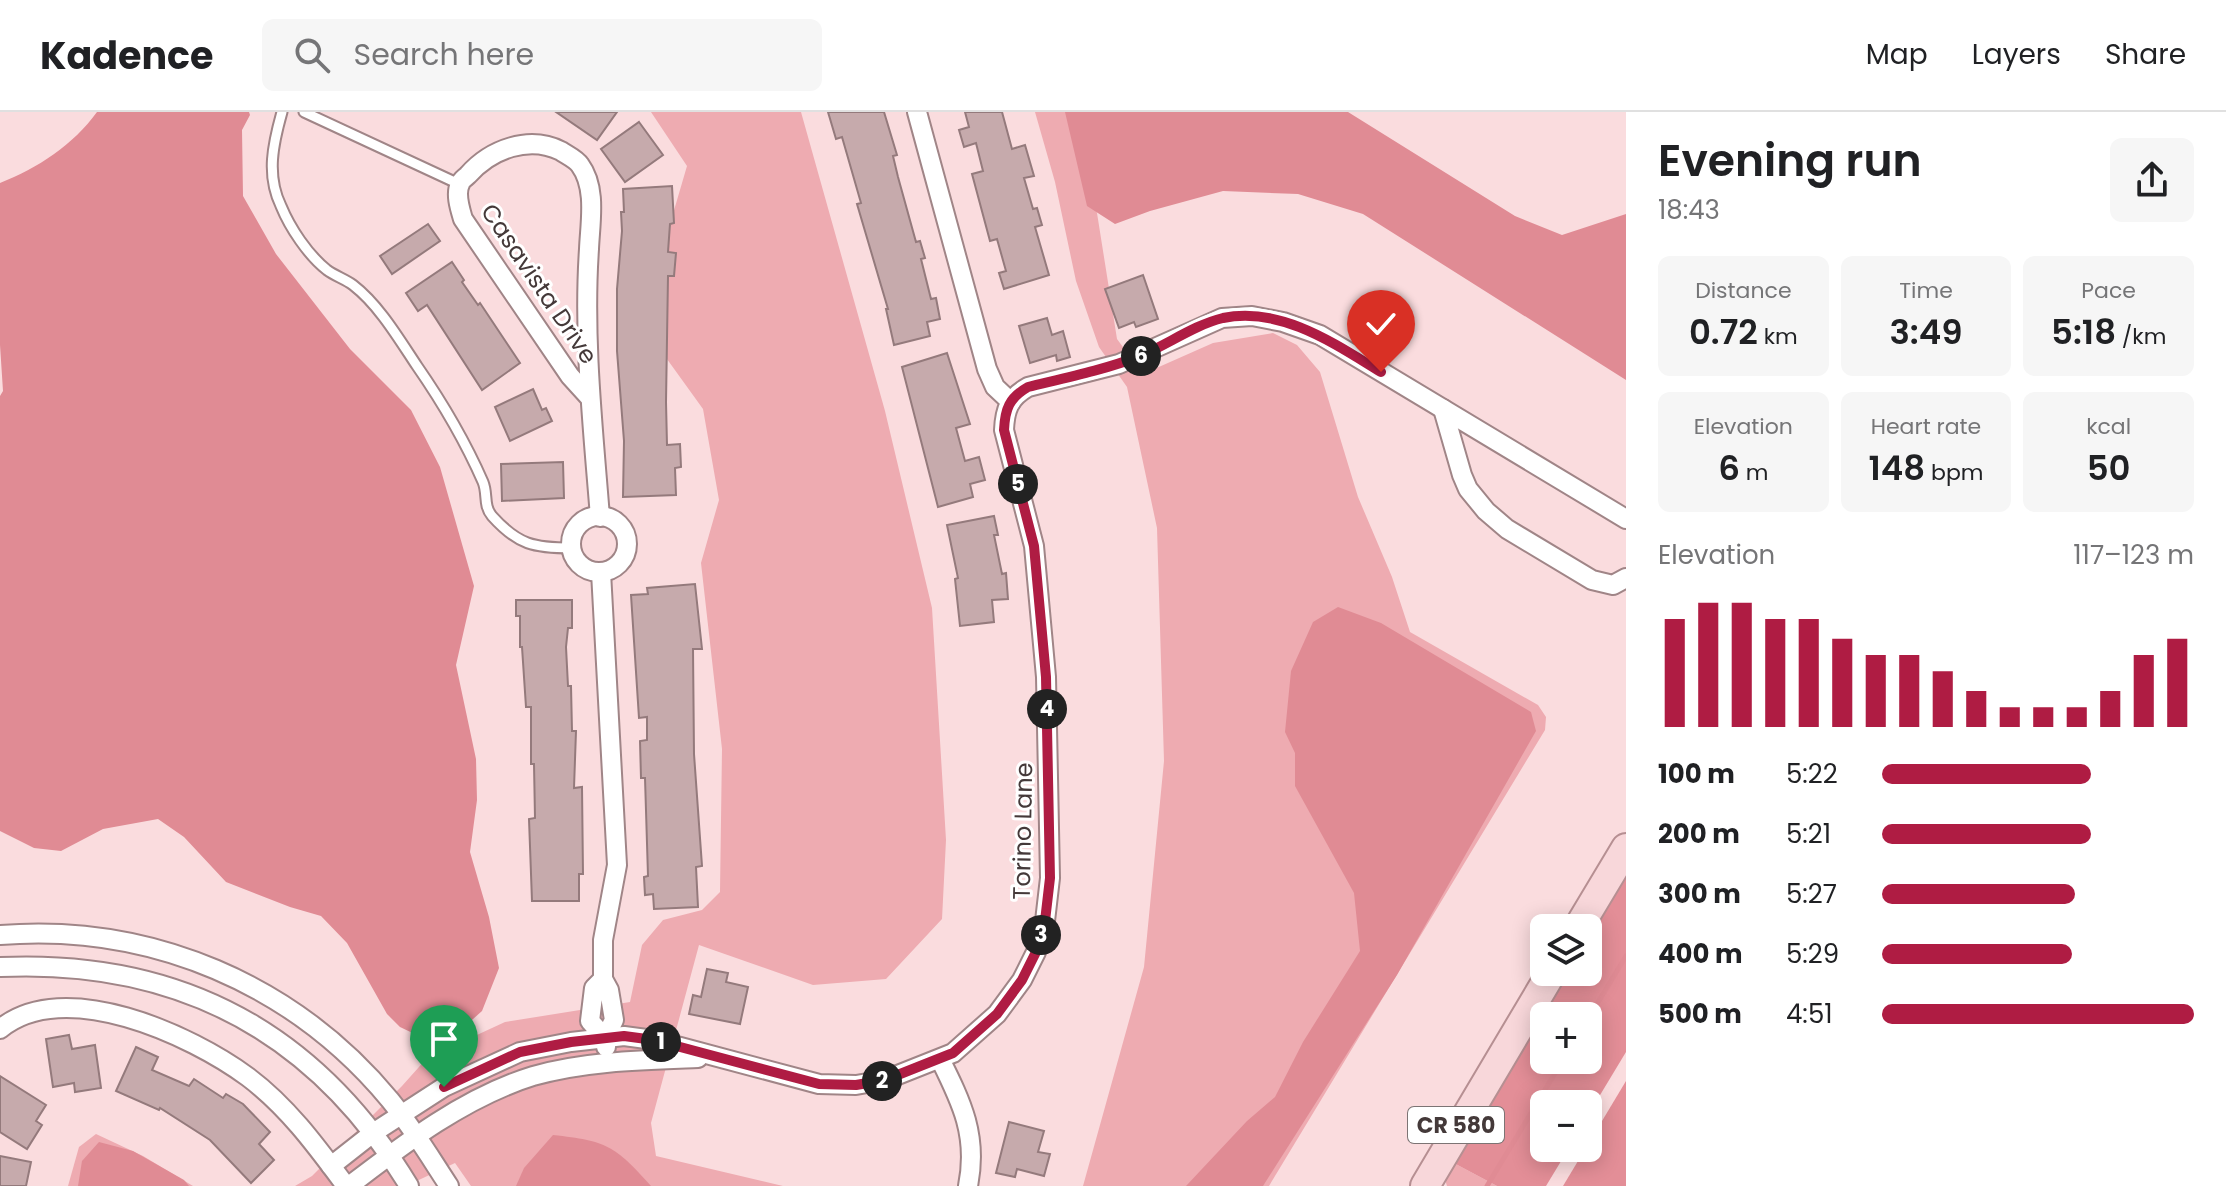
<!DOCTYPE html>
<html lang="en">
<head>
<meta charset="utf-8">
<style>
  :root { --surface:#fff; --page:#f6f6f6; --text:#202124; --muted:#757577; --line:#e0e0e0; --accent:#af1c43 }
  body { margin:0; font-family:Poppins,sans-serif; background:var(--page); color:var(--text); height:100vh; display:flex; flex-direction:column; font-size:30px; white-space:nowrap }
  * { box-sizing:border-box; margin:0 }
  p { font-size:26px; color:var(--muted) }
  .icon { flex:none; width:44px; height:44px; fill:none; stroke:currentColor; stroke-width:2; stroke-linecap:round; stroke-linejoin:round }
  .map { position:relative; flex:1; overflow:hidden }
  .details { display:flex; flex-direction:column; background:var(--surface); width:600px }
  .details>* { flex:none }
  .buttons { position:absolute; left:1530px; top:802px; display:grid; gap:16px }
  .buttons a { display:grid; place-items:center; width:72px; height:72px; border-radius:12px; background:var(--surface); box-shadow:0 4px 20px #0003; font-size:40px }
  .pin { position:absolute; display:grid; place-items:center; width:68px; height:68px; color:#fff; margin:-82px -34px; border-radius:50% 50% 50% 0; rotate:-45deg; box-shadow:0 0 8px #0007 }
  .pin .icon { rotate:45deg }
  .km { position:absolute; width:40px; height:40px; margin:-20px; border-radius:50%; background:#222; color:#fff; font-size:22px; line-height:40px; text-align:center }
  .round { display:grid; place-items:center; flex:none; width:84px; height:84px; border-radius:12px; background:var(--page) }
  .overview { display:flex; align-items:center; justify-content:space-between; height:136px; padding:0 32px }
  h1 { font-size:44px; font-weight:600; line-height:60px }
  .figures { display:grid; grid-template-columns:repeat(3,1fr); gap:12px; height:136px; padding:8px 32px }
  .figures div { display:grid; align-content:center; border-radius:12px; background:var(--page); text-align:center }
  .figures b { font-size:34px; font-weight:600 }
  .figures small { font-size:22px; font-weight:400 }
  .figures p { font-size:22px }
  .chart { height:224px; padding:16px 32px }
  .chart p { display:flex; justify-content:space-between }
  .chart svg { width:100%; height:144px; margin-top:8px; stroke:var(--accent); stroke-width:6 }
  ul { padding:0 32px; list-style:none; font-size:26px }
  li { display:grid; grid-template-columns:128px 96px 1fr; align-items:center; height:60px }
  li i { height:20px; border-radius:10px; background:var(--accent) }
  header { display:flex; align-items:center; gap:48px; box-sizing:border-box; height:112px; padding:0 40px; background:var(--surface); border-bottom:2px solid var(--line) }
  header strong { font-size:38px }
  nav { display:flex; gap:44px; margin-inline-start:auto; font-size:28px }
  .search { width:560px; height:72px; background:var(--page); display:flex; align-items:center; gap:20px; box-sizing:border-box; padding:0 28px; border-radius:12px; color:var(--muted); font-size:30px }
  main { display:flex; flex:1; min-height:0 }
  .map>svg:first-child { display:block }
  .green { fill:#eeabb1 }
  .forest { fill:#e38e97; fill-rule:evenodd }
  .water { fill:#e08b94 }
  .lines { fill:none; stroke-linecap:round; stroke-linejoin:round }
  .stream { stroke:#e08b94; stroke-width:5 }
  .building { fill:#c6aaac; stroke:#947a7c; stroke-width:2 }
  .service-casing { stroke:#a08587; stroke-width:13 }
  .minor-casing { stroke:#a08587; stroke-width:22 }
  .primary-casing { stroke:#b68f92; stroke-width:32 }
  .service { stroke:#fff; stroke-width:9 }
  .minor { stroke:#fff; stroke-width:18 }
  .primary { stroke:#f8d7da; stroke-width:28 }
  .route-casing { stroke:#fff; stroke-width:16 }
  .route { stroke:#af1c43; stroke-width:10 }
  .labels { text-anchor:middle; stroke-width:6; stroke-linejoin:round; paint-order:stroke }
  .shield { fill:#fff; stroke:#7c7474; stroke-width:2 }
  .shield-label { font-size:22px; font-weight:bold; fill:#443939 }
  .street-label { font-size:24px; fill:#443939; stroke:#fff }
</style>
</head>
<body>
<header>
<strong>Kadence</strong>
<div class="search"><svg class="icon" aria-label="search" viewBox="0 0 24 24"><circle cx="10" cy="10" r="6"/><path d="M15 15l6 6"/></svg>Search here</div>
<nav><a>Map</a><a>Layers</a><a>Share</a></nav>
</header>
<main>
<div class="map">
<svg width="1626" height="1074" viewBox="0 0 1626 1074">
  <rect width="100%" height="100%" fill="#fadcde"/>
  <g class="green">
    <path d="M651,0h150l84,299 47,197 14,232 -4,79 -56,60 -73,6 -114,-40 -48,178 5,33 127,30h-312l-16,-23 -49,23h-111l17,-10 90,-90 25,-28 78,-36 125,-20 12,-57 21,-25 39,-10 18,-18 2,-143 -21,-186 18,-63 -16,-91 -62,-86 46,-157z"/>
    <path d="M1035,0h36l26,101 20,126 26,35 70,-31 60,-10 24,12 23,27 38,125 34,80 18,55 128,73 8,12 -1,13 -276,456h-186l61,-219 20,-206 -7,-233 -30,-141 -28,-40 -23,-66 -21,-99z"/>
    <path d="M96,1022l47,22 50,30h-125l11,-39z"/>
    <path d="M1450,1049l47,25h-50l-4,-13z"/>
  </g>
  <g class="forest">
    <path d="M1626,753v187l-38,63v-11h-44v44h25l-23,38h-49l-47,-25 112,-189h26v-44zM1544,904h44v44h-44z"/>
    <path d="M1626,969v105h-63z"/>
  </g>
  <g class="water">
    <path d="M97,0h152l1,3 -8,15 1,66 33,58 74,95 61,61 29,57 34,119 -18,79 20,94 1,41 -7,52 19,65 10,51 -17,43 -19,17 -18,8 -22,2 -23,-11 -13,-13 -40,-71 -26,-27 -31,-9 -64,-25 -42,-45 -26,-18 -55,10 -42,22 -27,-3 -34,-17v-435l3,-5 -3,-46v-162c38,-15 73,-38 97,-71z"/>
    <path d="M1065,0h283l167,104 47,19 64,-21v166l-263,-166 -65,-20 -75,-3 -73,20 -35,13 -28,-18z"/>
    <path d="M1338,495l43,16 150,89 5,19 -139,244 -134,211h-77l61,-65 28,-24 28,-55 57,-91 -6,-58 -59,-107v-33l-10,-21 6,-61 22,-49z"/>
    <path d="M553,1023c54,6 61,10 98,51h-135l8,-18z"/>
    <path d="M99,1030l34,9 51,29 5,6h-111l4,-25z"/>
  </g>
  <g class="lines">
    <g class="stream">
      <path d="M1588,907l38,-63"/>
      <path d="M1487,1074l76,-126"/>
    </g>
  </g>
  <g class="building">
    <path d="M556,0h61l-20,28z"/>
    <path d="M828,0h56l13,43 -4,1 5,21 18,65 4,-1 5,17 -4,1 10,40 5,-1 4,21 -13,3 3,14 -36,9 -8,-36h2l-31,-105 4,-1 -19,-66 -6,2z"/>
    <path d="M965,0h37l10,37 13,-4 9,31 -10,2 9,31 4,-1 5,17 -7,2 14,48 -45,14 -5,-16 7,-2 -9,-32 -7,2 -18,-67 11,-3 -7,-28 -12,4 -5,-17 10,-3z"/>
    <path d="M639,10l24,33 -38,27 -24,-33z"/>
    <path d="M672,74l2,37 -4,1 -2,28 8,1 -2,23h-6l-2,126 1,43 13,-1 1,23 -6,1 1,27 -53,2 1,-56 -7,-90v-62l5,-58 -1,-19h3l-1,-23z"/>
    <path d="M428,112l12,17 -48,33 -12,-18z"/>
    <path d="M452,150l12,18 -2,2 16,23 2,-2 40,60 -38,27 -55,-85 -9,6 -12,-18z"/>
    <path d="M1143,163l15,44 -22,8 -2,-5 -15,6 -14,-39z"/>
    <path d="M1047,206l5,17 11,-4 7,26 -13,4 -1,-6 -26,8 -11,-37z"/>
    <path d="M947,241l23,71 -14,4 9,33 14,-4 6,23 -15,4 3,13 -35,10 -36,-140z"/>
    <path d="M533,277l9,21 4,-2 6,13 -42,20 -15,-34z"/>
    <path d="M563,350l1,36 -62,3 -1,-37z"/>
    <path d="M994,404l4,19h-4l8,39 4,-1 2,26 -16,1 2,22 -34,4 -5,-47 3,-1 -11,-53z"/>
    <path d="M695,472l7,65h-9l1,105 8,112 -6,1 2,40 -44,2 -1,-15 -8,1 -1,-18 4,-1 -3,-98h-4l-1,-37 7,-1v-23l-8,1 -8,-123 17,-1 -1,-6z"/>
    <path d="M516,488h56v28h-4l-2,19 2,39h3l1,45h4l-2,57 8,-1 1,87h-4v27h-47l-3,-82 6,-1 -1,-54h-3v-57h-5l-4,-60h-2v-31h-4z"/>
    <path d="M707,857l21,4 -2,9 22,5 -8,37 -51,-10 4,-19 8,2z"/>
    <path d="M69,923l3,14 23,-4 6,43 -26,4 -1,-9 -21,4 -7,-48z"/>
    <path d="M136,935l22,10 -6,13 37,16 5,-7 29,19 3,-4 17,10 27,28 -11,12 15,16 -23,23 -41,-43 -50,-32 -1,2 -43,-19z"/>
    <path d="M0,964l46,29 -10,16 6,4 -15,24 -27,-17z"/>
    <path d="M1009,1010l35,9 -6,21 12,2 -6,22 -27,-7 -2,8 -19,-4z"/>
    <path d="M0,1044l31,6 -5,24h-26z"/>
  </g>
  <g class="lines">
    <g class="service-casing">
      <g id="service">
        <path d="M282,0c-9,32 -16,63 -1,94 9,22 27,49 46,64 8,6 18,9 26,15 26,20 46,54 64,81 25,36 48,75 66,116 5,12 0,23 9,34 26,29 42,32 80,32"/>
        <path d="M304,0l155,72"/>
      </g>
    </g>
    <g class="minor-casing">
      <g id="minor">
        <path d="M917,0l70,257 8,18 16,15"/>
        <path d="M590,286l-20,-22 -107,-157c-3,-10 -8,-25 -3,-35 1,-4 5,-6 8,-9 23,-26 61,-40 93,-24 6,4 15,8 19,14 17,23 10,58 9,84 -6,89 4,179 11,268"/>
        <path d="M1443,297l19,66 6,14 18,22 21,18 85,51 21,5 13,-7"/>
        <circle cx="599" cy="432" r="28"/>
        <path d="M601,460l16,293 -14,75v39"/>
        <path d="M0,823c151,-12 294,49 390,165 22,27 40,57 59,86"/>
        <path d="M0,855c180,-8 316,65 409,219"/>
        <path d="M0,917c64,-53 191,6 248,48 40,30 69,70 98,109"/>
        <path d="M605,926l9,-18 -5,-30 -6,-11 -9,9 -4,33 15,17 1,9"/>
        <path d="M940,947c22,44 38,77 28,127"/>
        <path d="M331,1054l42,-33 71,-46 76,-35 51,-10 53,-6 30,4 165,44 37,1 29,-5 68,-27 44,-39 25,-34 14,-28 9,-31 5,-43 -4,-201 -12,-131 -30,-116c1,-21 5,-32 24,-43l91,-23 103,-46 30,-2 31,6 37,13 306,184"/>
        <path d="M349,1074c56,-43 116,-89 184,-110 52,-15 111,-16 165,-18"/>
      </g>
    </g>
    <g class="primary-casing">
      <g id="primary">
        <path d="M1578,816l48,-80"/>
        <path d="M1425,1074l127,-214"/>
      </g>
    </g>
    <use href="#service" class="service"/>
    <use href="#minor" class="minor"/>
    <use href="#primary" class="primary"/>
  </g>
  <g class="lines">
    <g class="route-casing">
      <path id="route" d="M444,975l76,-35 51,-10 53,-6 30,4 165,44 37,1 29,-5 68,-27 44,-39 25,-34 14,-28 9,-31 5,-43 -4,-201 -12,-131 -30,-116c1,-21 5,-32 24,-43 37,-9 76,-17 112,-31 27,-11 54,-31 83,-38 58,-12 112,26 158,54"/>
    </g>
    <use href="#route" class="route"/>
  </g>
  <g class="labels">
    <rect class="shield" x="1408" y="995" width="96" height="36" rx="6"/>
    <g class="shield-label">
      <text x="1456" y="1021">CR 580</text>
    </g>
    <g class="street-label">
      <text transform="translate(539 172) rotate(56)" y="8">Casavista Drive</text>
      <text transform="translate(1023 719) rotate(-89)" y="8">Torino Lane</text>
    </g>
  </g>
</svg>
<div class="buttons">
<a><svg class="icon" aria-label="layers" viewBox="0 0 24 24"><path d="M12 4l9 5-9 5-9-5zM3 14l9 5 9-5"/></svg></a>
<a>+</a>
<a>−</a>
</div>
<div class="pin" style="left:444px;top:975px;background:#1e9e55"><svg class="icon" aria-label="arrive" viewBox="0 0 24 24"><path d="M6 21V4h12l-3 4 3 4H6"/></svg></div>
<div class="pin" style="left:1381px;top:260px;background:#d93025"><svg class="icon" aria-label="check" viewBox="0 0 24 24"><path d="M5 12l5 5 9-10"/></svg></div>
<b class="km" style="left:661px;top:930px">1</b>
<b class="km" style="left:882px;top:969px">2</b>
<b class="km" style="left:1041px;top:823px">3</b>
<b class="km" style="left:1047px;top:597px">4</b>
<b class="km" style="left:1018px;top:372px">5</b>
<b class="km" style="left:1141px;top:244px">6</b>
</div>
<section class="details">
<div class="overview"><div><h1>Evening run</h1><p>18:43</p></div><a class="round"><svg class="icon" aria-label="share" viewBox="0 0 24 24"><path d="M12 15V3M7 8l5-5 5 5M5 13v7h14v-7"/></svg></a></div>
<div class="figures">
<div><p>Distance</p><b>0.72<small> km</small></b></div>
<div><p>Time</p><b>3:49</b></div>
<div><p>Pace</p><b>5:18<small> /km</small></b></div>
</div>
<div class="figures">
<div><p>Elevation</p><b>6<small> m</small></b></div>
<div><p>Heart rate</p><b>148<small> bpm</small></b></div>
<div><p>kcal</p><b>50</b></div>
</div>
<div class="chart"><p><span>Elevation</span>117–123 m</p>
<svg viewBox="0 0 160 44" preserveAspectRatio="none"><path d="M5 44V11M15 44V6M25 44V6M35 44V11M45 44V11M55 44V17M65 44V22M75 44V22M85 44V27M95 44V33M105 44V38M115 44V38M125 44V38M135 44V33M145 44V22M155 44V17"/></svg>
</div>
<ul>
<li><b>100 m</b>5:22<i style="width:67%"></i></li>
<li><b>200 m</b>5:21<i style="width:67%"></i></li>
<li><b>300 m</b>5:27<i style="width:62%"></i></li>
<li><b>400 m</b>5:29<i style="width:61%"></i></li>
<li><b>500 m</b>4:51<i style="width:100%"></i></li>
</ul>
</section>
</main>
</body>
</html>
